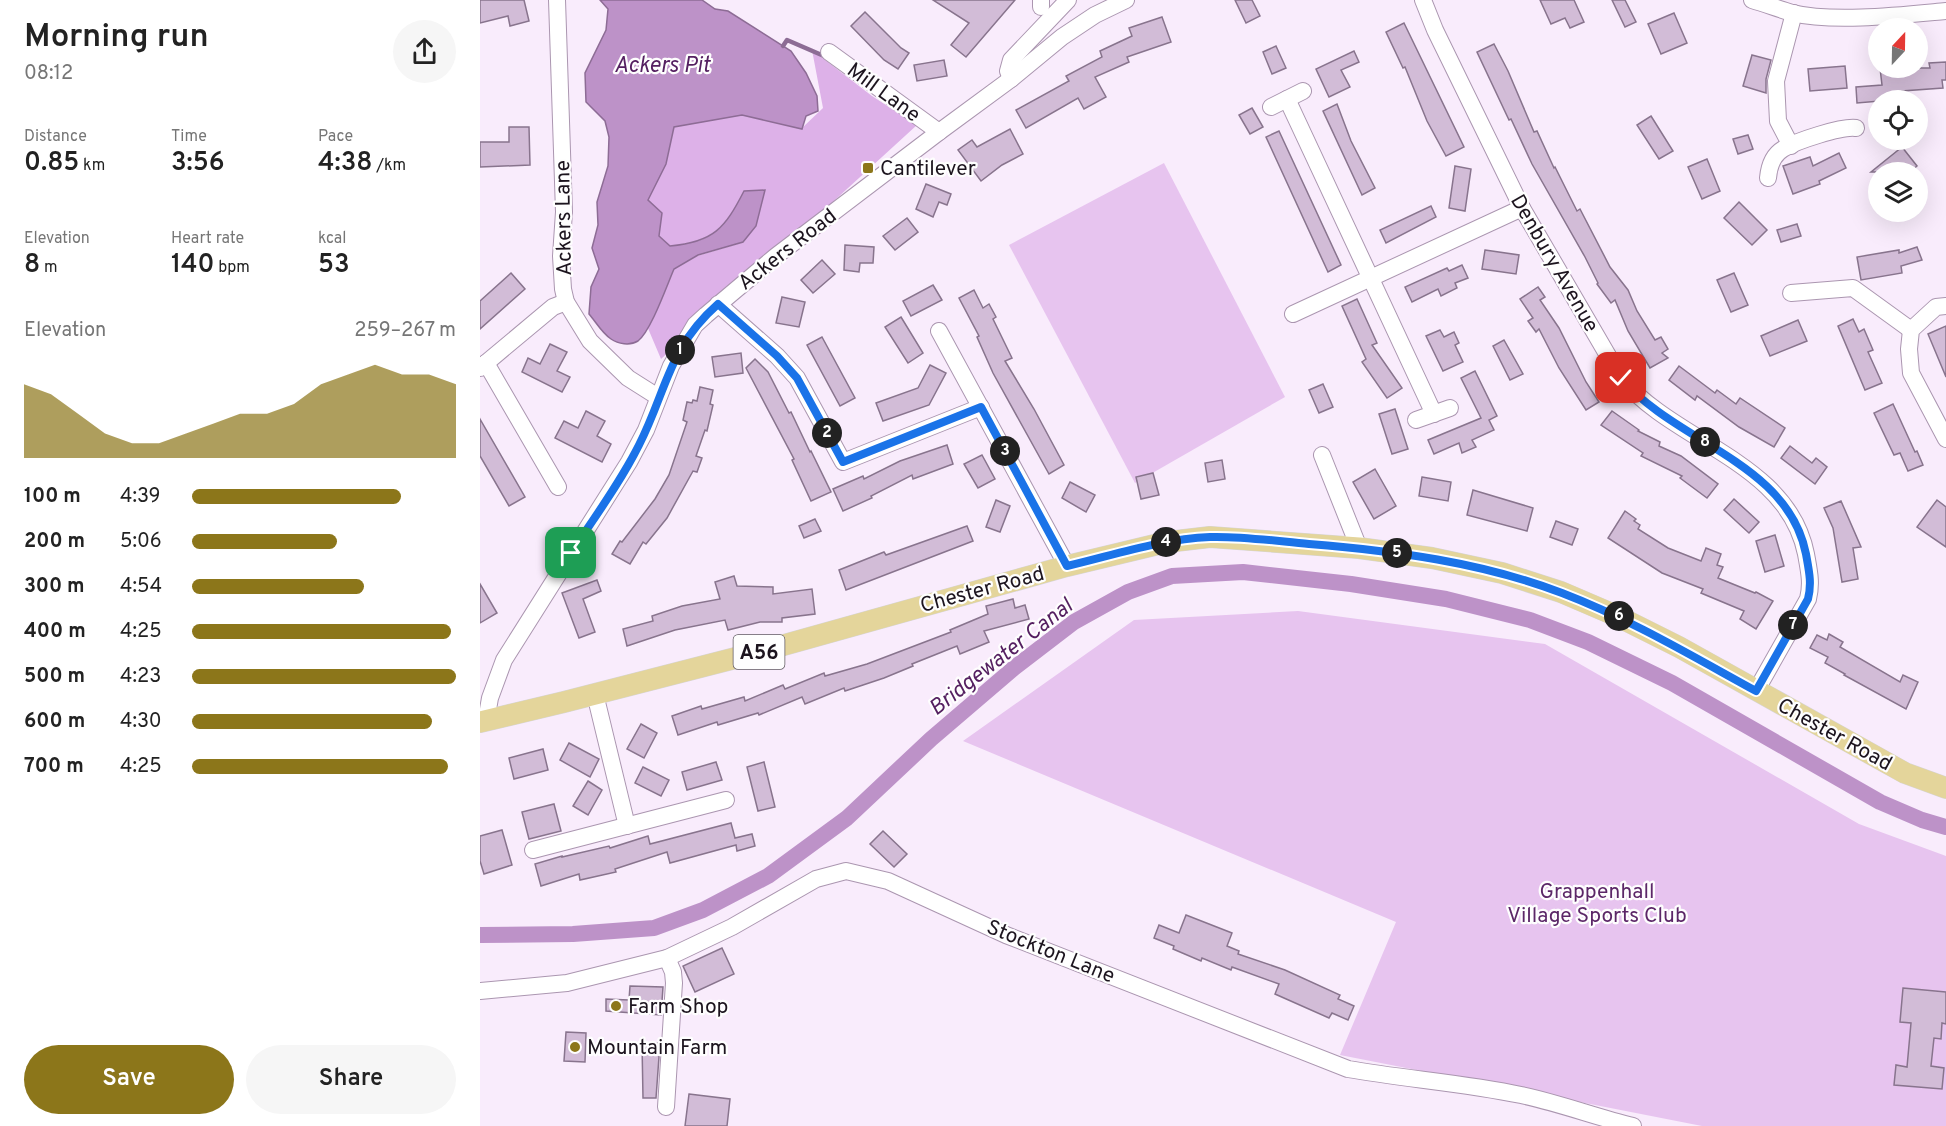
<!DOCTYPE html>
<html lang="en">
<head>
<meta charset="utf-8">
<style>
  :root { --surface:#fff; --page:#f6f6f6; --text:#222; --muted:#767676; --accent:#8c761a }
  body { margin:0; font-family:Overpass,sans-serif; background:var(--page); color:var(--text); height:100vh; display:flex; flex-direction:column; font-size:22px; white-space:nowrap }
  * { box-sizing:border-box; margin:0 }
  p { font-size:20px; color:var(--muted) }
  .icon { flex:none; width:33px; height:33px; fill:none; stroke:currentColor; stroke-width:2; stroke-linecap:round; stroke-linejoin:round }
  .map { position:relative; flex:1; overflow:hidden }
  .sheet { display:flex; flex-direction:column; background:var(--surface); width:480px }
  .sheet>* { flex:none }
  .needle { width:39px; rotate:22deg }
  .controls { position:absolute; left:1388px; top:18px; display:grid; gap:12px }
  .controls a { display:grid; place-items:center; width:60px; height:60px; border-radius:50%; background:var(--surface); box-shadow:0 6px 24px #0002; font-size:30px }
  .pin { position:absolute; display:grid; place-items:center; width:51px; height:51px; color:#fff; margin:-26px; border-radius:12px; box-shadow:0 3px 9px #0006 }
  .km { position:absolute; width:30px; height:30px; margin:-15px; border-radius:50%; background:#222; color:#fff; font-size:16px; line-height:30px; text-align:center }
  .round { display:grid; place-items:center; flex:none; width:63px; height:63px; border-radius:32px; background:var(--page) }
  .overview { display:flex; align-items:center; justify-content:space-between; height:102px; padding:0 24px }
  h1 { font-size:33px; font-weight:600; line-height:45px }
  .metrics { display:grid; grid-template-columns:repeat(3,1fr); gap:9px; height:102px; padding:6px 24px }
  .metrics div { display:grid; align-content:center }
  .metrics b { font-size:26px; font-weight:600 }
  .metrics small { font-size:16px; font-weight:400 }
  .metrics p { font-size:16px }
  .chart { height:168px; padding:12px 24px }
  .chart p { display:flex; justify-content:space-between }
  .chart svg { width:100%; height:108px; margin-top:6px; fill:var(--accent); opacity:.7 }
  .action { display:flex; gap:12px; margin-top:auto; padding:12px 24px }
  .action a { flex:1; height:69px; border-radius:36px; background:var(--accent); color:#fff; font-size:24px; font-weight:600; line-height:69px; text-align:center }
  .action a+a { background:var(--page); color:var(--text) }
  ul { padding:0 24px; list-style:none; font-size:20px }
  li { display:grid; grid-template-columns:96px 72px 1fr; align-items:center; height:45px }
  li i { height:15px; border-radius:8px; background:var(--accent) }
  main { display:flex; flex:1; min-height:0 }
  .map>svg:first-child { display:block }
  .green { fill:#e7c4ef }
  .forest { fill:#ddb1e8 }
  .water { fill:#bd92c8; stroke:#8d6c95; stroke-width:1.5 }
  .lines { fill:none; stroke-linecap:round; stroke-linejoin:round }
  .stream { stroke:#8d6c95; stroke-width:4.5 }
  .canal { stroke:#bd92c8; stroke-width:16 }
  .building { fill:#d2bcd7; stroke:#88748d; stroke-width:1.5 }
  .minor-casing { stroke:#ab96b0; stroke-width:18 }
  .major-casing { stroke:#d6d5d6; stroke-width:22 }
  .minor { stroke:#fff; stroke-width:16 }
  .major { stroke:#e4d59b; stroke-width:21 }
  .route-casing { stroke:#fff; stroke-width:12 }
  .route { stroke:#1a73e8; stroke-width:8 }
  .poi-dot { fill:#8c761a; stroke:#fefefe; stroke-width:2 }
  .labels { text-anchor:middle; stroke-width:4.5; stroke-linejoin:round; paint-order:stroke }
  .shield { fill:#fefefe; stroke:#605a61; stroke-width:1.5 }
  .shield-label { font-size:20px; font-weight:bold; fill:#1c141e }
  .street-label { font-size:21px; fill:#1c141e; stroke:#fefefe }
  .poi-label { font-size:21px; fill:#1c141e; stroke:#fefefe; text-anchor:start }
  .park-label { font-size:21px; fill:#5c2768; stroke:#fefefe }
  .water-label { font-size:22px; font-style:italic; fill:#552061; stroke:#fefefe }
</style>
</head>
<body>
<main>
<section class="sheet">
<div class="overview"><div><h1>Morning run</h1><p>08:12</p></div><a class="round"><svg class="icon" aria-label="share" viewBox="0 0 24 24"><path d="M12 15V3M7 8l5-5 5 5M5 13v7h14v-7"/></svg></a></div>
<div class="metrics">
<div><p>Distance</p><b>0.85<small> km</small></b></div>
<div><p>Time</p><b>3:56</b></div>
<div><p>Pace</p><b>4:38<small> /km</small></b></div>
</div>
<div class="metrics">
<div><p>Elevation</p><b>8<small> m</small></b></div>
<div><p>Heart rate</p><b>140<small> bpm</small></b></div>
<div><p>kcal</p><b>53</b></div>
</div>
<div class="chart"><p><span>Elevation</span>259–267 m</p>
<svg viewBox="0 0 160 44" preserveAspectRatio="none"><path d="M0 44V14L10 18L20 26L30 34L40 38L50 38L60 34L70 30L80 26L90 26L100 22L110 14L120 10L130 6L140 10L150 10L160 14V44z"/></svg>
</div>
<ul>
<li><b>100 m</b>4:39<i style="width:79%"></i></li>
<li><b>200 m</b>5:06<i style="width:55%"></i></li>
<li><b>300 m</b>4:54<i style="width:65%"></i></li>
<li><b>400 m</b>4:25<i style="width:98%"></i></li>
<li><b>500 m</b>4:23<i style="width:100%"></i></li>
<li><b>600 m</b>4:30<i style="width:91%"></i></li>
<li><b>700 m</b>4:25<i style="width:97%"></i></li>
</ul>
<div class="action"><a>Save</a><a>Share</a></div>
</section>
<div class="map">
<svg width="1466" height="1126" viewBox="0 0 1466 1126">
  <rect width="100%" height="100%" fill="#f9ecfc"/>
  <g class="green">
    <path d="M684,163l121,234 -150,86 -126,-238z"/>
    <path d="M818,611l247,33 314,180 87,32v270h-244l-362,-71 56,-133 -433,-181 171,-121z"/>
  </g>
  <path class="forest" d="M332,50l60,46 45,29 -256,234 -14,-33 15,-28 12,-29 23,-13 47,-14 21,-51h-21c-20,38 -30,50 -74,55l-11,-10 2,-23 -13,-13 18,-36 8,-38 68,-11 60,13 21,-20z"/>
  <path class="water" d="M120,0h102l13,9 13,2 63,40 15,22 11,23 1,15 -12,5 -4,13 -60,-14 -68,12 -8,37 -18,36 14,13 -3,23 11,10c44,-4 55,-18 74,-55l21,-1 -9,36 -13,16 -45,13 -24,14c-7,16 -23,62 -36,72 -8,5 -20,3 -27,-2 -9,-6 -15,-17 -22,-25l2,-27 8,-18 -7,-21 6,-23 -1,-23 11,-36 1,-29 -4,-16 -19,-19 -1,-29 21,-43 2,-21z"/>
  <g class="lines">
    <path class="stream" d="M303,46l4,-6 37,16"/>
    <path class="canal" d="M0,935l93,-1 81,-6 49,-18 65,-34 79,-58 84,-79 83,-71 60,-46 54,-30 44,-16 71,-4 108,12 95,15 84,21 58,22 84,41 208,119 42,18 24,7"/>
  </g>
  <g class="building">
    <path d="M0,0h44l5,21 -19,5 -2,-10 -28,7z"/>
    <path d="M453,0h82l-49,57 -15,-12 18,-22z"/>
    <path d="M755,0h17l8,16 -14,7z"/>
    <path d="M1060,0h34l10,22 -14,6 -5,-10 -14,6z"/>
    <path d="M1132,0h13l11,22 -11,5z"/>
    <path d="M385,12l36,36 8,5 -11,16 -14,-9 -33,-34z"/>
    <path d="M1194,13l13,30 -26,11 -13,-30z"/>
    <path d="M682,17l9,25 -44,15 2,5 -34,15 11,20 -22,12 -6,-11 -52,30 -10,-18 53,-29 -3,-5 36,-19 -2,-6 32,-15 -3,-8z"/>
    <path d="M924,23l60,124 -18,9 -19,-35 -22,-54 -2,1 -17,-36z"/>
    <path d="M1014,44l14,27 26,61 3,-1 17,37 1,-1 22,44 3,-2 30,58 18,23 9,21 18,29 6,-3 7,12 -6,4 6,5 -18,10 -22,-37 -13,-31 -4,3 -14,-19 1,-1 -13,-26 -53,-93 -21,-45 -2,1 -32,-68z"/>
    <path d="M796,46l10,22 -14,6 -9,-22z"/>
    <path d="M874,51l5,11 -18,8 9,17 -21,10 -13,-28z"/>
    <path d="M1272,55l19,5 -5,19v14l-23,-7z"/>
    <path d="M464,60l3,16 -30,5 -3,-16z"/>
    <path d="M1466,62v18h-4l1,8 -41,3 1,8 -46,4 -1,-16 26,-2 -2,-17h50l-1,-5z"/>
    <path d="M1365,66l2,22 -37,3 -2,-22z"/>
    <path d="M857,104l14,37 24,47 -13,7 -39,-84z"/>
    <path d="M772,108l11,19 -13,7 -11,-19z"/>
    <path d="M1171,116l22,35 -14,8 -22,-34z"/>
    <path d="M29,127h20l1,38 -50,2v-25h29z"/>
    <path d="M530,129l13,25 -21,11 -21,16 -23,-31 14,-10 5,7z"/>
    <path d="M799,131l62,134 -13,7 -62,-135z"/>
    <path d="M1268,135l5,14 -15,5 -5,-15z"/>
    <path d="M1422,147l15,19 -7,6h-39z"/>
    <path d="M1359,153l7,15 -27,13 1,3 -27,10 -10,-28 27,-9 3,9z"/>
    <path d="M1227,159l13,32 -18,8 -14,-32z"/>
    <path d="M975,166l16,3 -6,42 -16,-3z"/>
    <path d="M446,184l25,10 -4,11 -8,-3 -6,15 -17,-8z"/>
    <path d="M1259,202l28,28 -15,15 -28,-27z"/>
    <path d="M951,206l5,11 -50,26 -6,-13z"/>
    <path d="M427,218l11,14 -23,18 -12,-14z"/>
    <path d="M1317,224l4,12 -20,6 -4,-12z"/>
    <path d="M365,245l29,2 -1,16h-13l-1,9 -15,-2z"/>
    <path d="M1437,247l5,13 -21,6 1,7 -41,7 -4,-23 42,-7v3z"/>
    <path d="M1005,250l34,5 -3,19 -34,-5z"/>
    <path d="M342,260l13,14 -22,19 -12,-13z"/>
    <path d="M982,265l6,13 -13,5 2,5 -16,8 -3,-7 -26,13 -7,-15 42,-19 2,3z"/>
    <path d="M31,273l14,16 -45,40v-28z"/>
    <path d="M1254,273l14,32 -17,7 -14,-32z"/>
    <path d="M453,285l9,15 -31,16 -8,-15z"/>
    <path d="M1058,287l7,10 -5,3 19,28 27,54 13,20 -13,8 -27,-42 -20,-39 -3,3 -8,-11 5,-3 -13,-19z"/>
    <path d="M494,290l9,18 6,-4 7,13 -3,2 19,39 -7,3 29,48 30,56 -15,9 -56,-101 -16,-36 2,-1 -20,-38z"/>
    <path d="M302,297l23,5 -6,25 -23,-4z"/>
    <path d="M877,299l20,44 -5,2 30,43 -15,10 -25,-36 4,-3 -24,-53z"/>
    <path d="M421,317l22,36 -15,10 -23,-36z"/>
    <path d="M1373,319l6,13 5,-3 9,21 -5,2 14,31 -17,7 -27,-64z"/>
    <path d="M1318,320l9,21 -37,15 -9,-20z"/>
    <path d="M1466,326v51l-18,-43z"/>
    <path d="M960,330l4,7 10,-5 5,11 -4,2 8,17 -20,9 -17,-35z"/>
    <path d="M342,337l33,61 -15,8 -33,-61z"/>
    <path d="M1024,340l19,34 -13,6 -17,-34z"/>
    <path d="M70,344l17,8 -10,19 13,6 -8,15 -40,-20 6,-14 12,6z"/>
    <path d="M261,353l2,20 -28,4 -3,-20z"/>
    <path d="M275,359l13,13 21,41 2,-1 19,40 1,-1 20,41 -20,9 -19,-41 2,-1 -48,-91z"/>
    <path d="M450,365l16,8 -17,32 -46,16 -7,-18 42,-15z"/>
    <path d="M1199,366l36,27 2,-3 19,14 4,-6 45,30 -11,19 -35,-20 -42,-31 -2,4 -26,-20z"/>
    <path d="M995,371l22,45 -8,4 5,10 -22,10 4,7 -14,6 -3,-10 -25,11 -6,-14 53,-22 -20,-40z"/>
    <path d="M843,384l10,23 -14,6 -10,-23z"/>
    <path d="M220,387l13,3 -3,14 3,1 -6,26 -2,-1 -9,26 6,2 -5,14 -4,-1 -26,47 -21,26 -3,-2 -13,22 -18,-10 8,-13 2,1 33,-43 14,-24 18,-53 -4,-2 4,-18 5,1 1,-3 4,1z"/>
    <path d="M1413,404l22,48 2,-1 6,14 -15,6 -8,-18 -6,2 -20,-42z"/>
    <path d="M915,409l13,40 -16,5 -13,-40z"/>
    <path d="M106,411l19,10 -8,15 14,8 -9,18 -47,-24 9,-17 14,7z"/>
    <path d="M1132,411l27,19 -1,1 22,11 -1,4 22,10 37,28 -11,14 -27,-20 2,-2 -41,-20 2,-3 -42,-28z"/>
    <path d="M0,419l45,78 -16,9 -29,-50z"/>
    <path d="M467,445l6,19 -40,15 -1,-4 -41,21 1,2 -29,13 -10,-22 30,-13 1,3 36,-18z"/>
    <path d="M1310,446l22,17 4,-5 11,9 -12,17 -34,-26z"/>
    <path d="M502,455l13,24 -17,9 -14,-24z"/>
    <path d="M742,460l3,19 -17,3 -3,-19z"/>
    <path d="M895,469l21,37 -22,13 -21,-37z"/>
    <path d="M673,473l6,22 -18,4 -5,-22z"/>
    <path d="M942,477l29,5 -3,19 -29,-5z"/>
    <path d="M590,482l25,13 -9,17 -24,-14z"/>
    <path d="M993,490l60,18 -6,23 -60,-16z"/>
    <path d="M1254,499l25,23 -10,11 -25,-23z"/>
    <path d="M516,500l14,6 -10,26 -14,-5z"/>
    <path d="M1457,500l9,7v40l-29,-20z"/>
    <path d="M1361,501l20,46 -8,1 5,31 -16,3 -9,-54 -9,-20z"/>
    <path d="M1145,511l11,8 -2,2 6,4 -2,4 30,19 33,13 5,-13 15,6 -4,11 6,2 -5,11 37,15 1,-1 17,9 -17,28 -16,-10 4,-8 -43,-18 2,-4 -41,-16 -54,-35z"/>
    <path d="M335,519l6,12 -17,7 -5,-12z"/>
    <path d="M1076,521l22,8 -6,16 -22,-8z"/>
    <path d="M487,526l6,15 -127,49 -7,-20 45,-18 2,3z"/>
    <path d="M1295,535l9,31 -19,6 -9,-31z"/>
    <path d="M254,576l3,10 36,1v7l39,-5 3,25 -33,4v4h-22l-32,8 -3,-10 -50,10 -48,16 -4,-17 30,-8 -1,-5 30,-10 38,-7 -5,-17z"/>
    <path d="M117,580l4,11 -18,8 12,33 -16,6 -17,-45z"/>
    <path d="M0,584l17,29 -17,10z"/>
    <path d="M533,599l2,9 10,-3 4,14 -45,12 5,11 -29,12 -3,-8 -45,18 1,2 -29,12 -39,13 -1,-3 -39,16 -3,-7 -43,18 -1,-2 -40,12 -1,-3 -39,13 -6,-19 29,-10 1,3 42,-12 1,4 38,-16 2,4 39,-16 1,3 42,-12 84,-32 -1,-2 38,-16 -2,-8z"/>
    <path d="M1349,634l14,8 -3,5 60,35 3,-7 15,7 -12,27 -62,-34 1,-1 -20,-11 3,-6 -18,-9 7,-13 10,5z"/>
    <path d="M161,724l16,9 -13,25 -17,-9z"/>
    <path d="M89,743l30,16 -9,18 -30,-17z"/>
    <path d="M63,749l5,21 -34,9 -5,-21z"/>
    <path d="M236,762l6,18 -35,10 -5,-18z"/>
    <path d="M284,762l11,45 -17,4 -11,-44z"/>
    <path d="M163,767l26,13 -8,16 -26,-13z"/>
    <path d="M108,781l14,9 -14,25 -15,-9z"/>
    <path d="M74,804l7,27 -32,8 -7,-27z"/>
    <path d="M251,823l4,15 17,-4 3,12 -18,5 -1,-6 -66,18 -3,-11 -52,17 1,3 -36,8 -1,-6 -38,12 -6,-22 27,-8v1l47,-11 1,2 38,-12 2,8z"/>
    <path d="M22,830l10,35 -28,9 -4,-13v-25z"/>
    <path d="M403,831l24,23 -13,13 -24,-23z"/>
    <path d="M706,915l46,18 -5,13 12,5 -1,3 47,16 55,25 -2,4 16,7 -6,14 -16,-7 -3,5 -54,-24 4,-10 -47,-17 -1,3 -29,-12 -1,3 -28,-12 1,-3 -20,-8 5,-13 20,8z"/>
    <path d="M242,948l12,26 -39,18 -12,-26z"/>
    <path d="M150,986l33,1 -2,28 -55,-4v-12l23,1z"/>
    <path d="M1423,988l43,4v32l-4,-1 -1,16 -7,-1 -3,28 13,2 -2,21 -48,-4 2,-20 11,2 4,-44 -11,-1z"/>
    <path d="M86,1032l20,1 -1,29 -21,-1z"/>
    <path d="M162,1043h18l-4,55h-13z"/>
    <path d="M209,1094l41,5 -3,27h-42z"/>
  </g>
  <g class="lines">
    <g class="minor-casing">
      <g id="minor">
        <path d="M77,0l7,212 -3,44 2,33 3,13 24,39 38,37 30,19"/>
        <path d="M561,0v7"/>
        <path d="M943,0l12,30 87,178 99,170c54,65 167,84 185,176 3,17 6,29 2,45l-52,92"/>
        <path d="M1272,0c13,4 27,9 40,13 42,10 111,2 154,-2"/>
        <path d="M349,52l110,80"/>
        <path d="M531,79l-3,-8 3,-11 57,-60"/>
        <path d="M807,99l147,315"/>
        <path d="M791,107l32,-16"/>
        <path d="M1311,146l-13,-25 -2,-40 18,-68"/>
        <path d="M1288,178c1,-11 5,-23 15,-29 13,-8 59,-23 73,-21"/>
        <path d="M1311,293l62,-5 58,42"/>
        <path d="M238,304l59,52 20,22 46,84 138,-55"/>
        <path d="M1466,306l-10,1 -25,23 -2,19 2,24 35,66"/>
        <path d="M813,314l229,-106"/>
        <path d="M459,331l128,235"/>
        <path d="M6,363l72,124"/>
        <path d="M0,368l73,-61 13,-5"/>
        <path d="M936,420l34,-12"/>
        <path d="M842,455l37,93"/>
        <path d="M115,694l32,132"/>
        <path d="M6,721l4,-23 14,-38 125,-198 17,-32 25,-64 24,-41 11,-10 70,-59 163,-124 72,-53 51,-42 33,-22 31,-15"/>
        <path d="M53,850l193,-50"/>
        <path d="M0,991l87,-8 100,-25 65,-31 84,-48 30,-8 42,10 118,54 342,134c57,10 116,14 173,26 38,8 75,22 112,31"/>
        <path d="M186,1107l8,-124 -1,-11 -6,-14"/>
      </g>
    </g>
    <g class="major-casing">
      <path id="major" d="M0,722l84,-20 191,-49 312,-87 100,-24 43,-5 149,11 73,10 70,15 59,19 56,24 62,31 226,126 41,15"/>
    </g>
    <use href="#minor" class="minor"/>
    <use href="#major" class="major"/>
  </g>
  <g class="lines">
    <g class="route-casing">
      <path id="route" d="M91,553c23,-35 49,-70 68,-108 28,-55 29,-97 79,-141l59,52 20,22 46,84 138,-55 86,159c47,-11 94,-27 143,-29 32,-1 66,4 99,7 86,7 172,18 253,49 68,26 130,63 194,98l52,-92c4,-16 1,-28 -2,-45 -18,-92 -131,-111 -185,-176"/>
    </g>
    <use href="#route" class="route"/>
  </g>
  <g class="poi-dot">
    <rect x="382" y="162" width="12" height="12" rx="3"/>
    <circle cx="136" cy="1006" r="6"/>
    <circle cx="95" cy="1047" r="6"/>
  </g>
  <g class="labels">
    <rect class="shield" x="253.5" y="635" width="51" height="34" rx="4.5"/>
    <g class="shield-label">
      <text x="279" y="659">A56</text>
    </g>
    <g class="street-label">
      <text transform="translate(404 92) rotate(36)" y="7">Mill Lane</text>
      <text transform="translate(83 218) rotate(-91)" y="7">Ackers Lane</text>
      <text transform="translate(307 249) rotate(-38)" y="7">Ackers Road</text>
      <text transform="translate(1075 263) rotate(60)" y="7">Denbury Avenue</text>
      <text transform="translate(502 589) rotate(-15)" y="7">Chester Road</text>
      <text transform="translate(1355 734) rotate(29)" y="7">Chester Road</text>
      <text transform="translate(571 951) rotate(22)" y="7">Stockton Lane</text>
    </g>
    <g class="poi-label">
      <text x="400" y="175">Cantilever</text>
      <text x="148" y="1013">Farm Shop</text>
      <text x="107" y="1054">Mountain Farm</text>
    </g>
    <g class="park-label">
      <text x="1117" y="898">Grappenhall<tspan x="1117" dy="24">Village Sports Club</tspan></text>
    </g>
    <g class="water-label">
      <text x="182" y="72">Ackers Pit</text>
      <text transform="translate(520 656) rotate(-38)" y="8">Bridgewater Canal</text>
    </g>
  </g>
</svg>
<div class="controls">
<a><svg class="needle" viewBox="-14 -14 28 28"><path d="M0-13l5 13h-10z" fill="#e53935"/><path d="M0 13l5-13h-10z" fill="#767676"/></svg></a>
<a><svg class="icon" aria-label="locate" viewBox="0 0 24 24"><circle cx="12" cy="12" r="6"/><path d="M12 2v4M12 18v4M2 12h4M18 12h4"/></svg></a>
<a><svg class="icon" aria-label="layers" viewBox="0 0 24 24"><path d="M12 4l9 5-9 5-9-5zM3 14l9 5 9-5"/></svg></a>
</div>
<div class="pin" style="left:91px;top:553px;background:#1e9e55"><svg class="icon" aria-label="arrive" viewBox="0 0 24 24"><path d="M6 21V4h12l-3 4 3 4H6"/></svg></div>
<div class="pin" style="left:1141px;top:378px;background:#d93025"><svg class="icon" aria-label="check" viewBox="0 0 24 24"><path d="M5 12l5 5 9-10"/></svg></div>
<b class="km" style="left:200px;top:350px">1</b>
<b class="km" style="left:347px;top:433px">2</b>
<b class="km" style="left:525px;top:451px">3</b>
<b class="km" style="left:686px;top:542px">4</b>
<b class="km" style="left:917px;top:553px">5</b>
<b class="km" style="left:1139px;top:616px">6</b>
<b class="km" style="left:1313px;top:625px">7</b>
<b class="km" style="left:1225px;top:442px">8</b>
</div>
</main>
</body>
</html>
